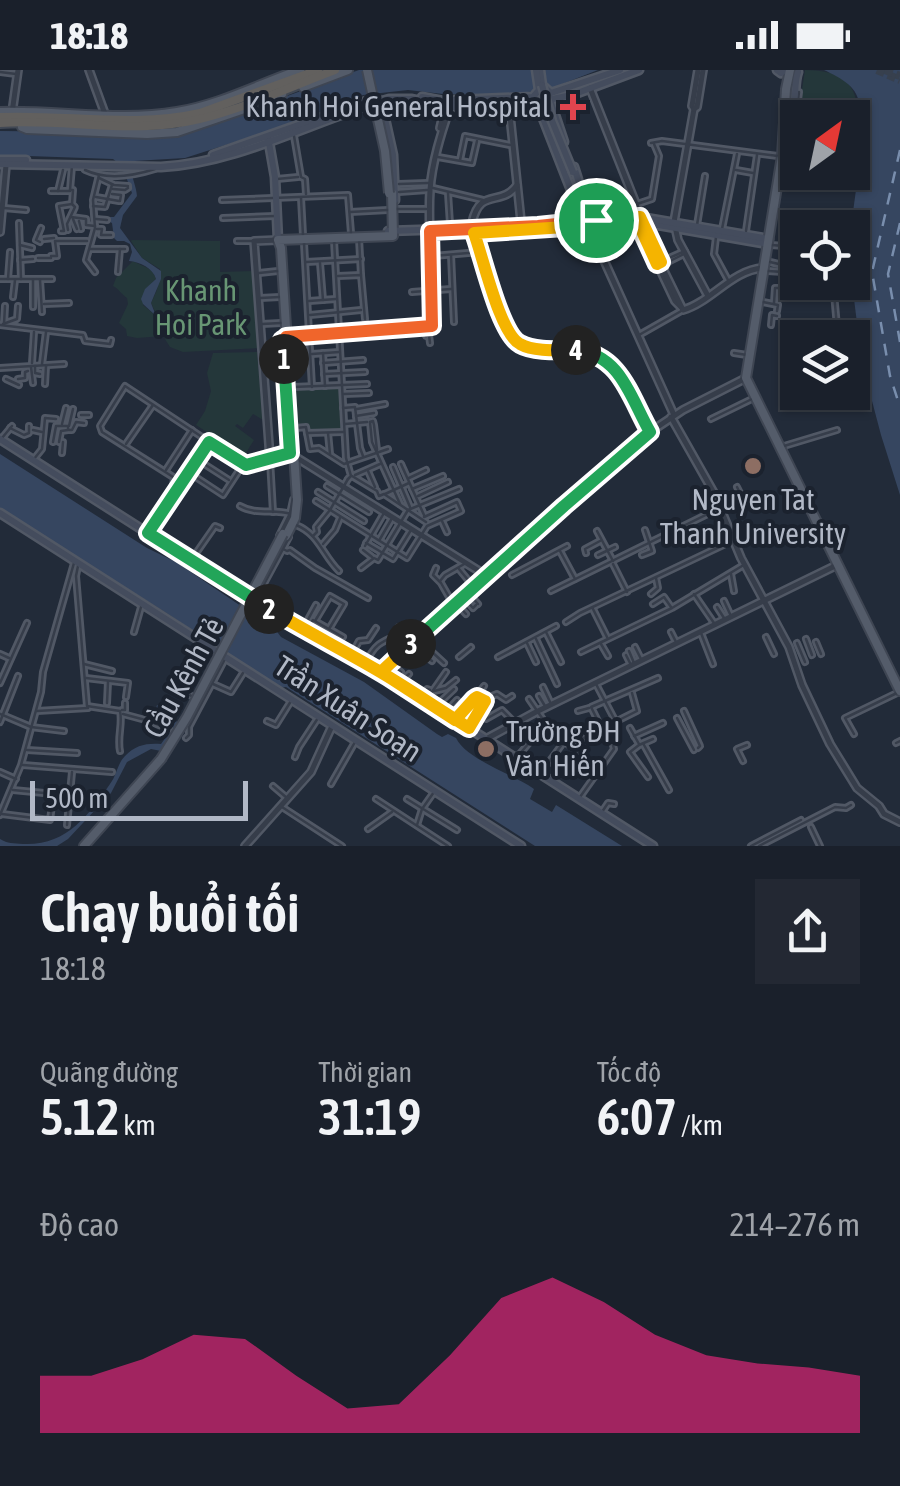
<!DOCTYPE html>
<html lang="vi">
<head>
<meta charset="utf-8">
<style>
  :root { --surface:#1a202b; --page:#232833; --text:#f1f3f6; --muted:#9fa3a9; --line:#383e47; --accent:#db2777 }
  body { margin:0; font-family:"Asap Condensed",sans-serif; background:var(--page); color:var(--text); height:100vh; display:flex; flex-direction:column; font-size:38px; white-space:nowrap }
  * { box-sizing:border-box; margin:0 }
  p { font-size:32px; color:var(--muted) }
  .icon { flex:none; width:55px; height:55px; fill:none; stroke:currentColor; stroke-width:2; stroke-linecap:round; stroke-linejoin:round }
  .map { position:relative; height:776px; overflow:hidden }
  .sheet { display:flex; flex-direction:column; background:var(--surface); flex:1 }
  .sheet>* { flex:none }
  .needle { width:65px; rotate:33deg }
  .tools { position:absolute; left:780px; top:30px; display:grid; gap:20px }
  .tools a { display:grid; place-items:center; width:90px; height:90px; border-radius:0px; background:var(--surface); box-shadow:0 2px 8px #0004,0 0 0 2px var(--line); font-size:50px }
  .scale { position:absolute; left:30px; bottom:25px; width:218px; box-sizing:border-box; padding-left:10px; border:5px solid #b1b8c6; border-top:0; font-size:28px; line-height:35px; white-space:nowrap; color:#b1b8c6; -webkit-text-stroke:8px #1b222e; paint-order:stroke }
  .pin { position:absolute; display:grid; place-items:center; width:85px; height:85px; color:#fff; margin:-42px; border:5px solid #fff; border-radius:50%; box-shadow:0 2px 10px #0007 }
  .km { position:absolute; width:50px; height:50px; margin:-25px; border-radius:50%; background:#222; color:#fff; font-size:28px; line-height:50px; text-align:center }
  .round { display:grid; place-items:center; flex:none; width:105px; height:105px; border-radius:0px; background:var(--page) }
  .head { display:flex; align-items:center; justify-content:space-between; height:170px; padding:0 40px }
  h1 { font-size:55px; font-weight:600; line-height:75px }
  .metrics { display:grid; grid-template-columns:repeat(3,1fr); gap:15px; height:170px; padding:10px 40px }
  .metrics div { display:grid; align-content:center }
  .metrics b { font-size:50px; font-weight:600 }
  .metrics small { font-size:28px; font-weight:400 }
  .metrics p { font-size:28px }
  .chart { height:280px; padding:20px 40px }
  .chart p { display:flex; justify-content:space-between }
  .chart svg { width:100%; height:180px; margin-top:10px; fill:var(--accent); opacity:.7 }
  .status { display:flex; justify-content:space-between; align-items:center; height:70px; padding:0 50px; background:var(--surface); direction:ltr }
  .status svg { height:28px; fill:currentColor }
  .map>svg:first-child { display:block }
  .green { fill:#24373a }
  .water { fill:#364660 }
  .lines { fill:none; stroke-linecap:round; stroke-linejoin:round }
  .ferry { stroke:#798ead; stroke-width:2.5; stroke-dasharray:12 10; stroke-linecap:butt }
  .primary-tunnel { stroke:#37404e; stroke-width:8; stroke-dasharray:8 4; stroke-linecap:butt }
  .trunk-tunnel { stroke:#37404e; stroke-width:8; stroke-dasharray:8 4; stroke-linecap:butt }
  .minor-casing { stroke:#515865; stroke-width:8 }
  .tertiary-casing { stroke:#515865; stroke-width:10 }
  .secondary-casing { stroke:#515865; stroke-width:11 }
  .primary-casing { stroke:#3f4653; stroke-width:12 }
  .trunk-casing { stroke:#414854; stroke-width:12 }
  .minor { stroke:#363d4a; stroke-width:2.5 }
  .tertiary { stroke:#363d4a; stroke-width:5 }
  .secondary { stroke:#444c5d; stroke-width:6 }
  .primary { stroke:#545c6a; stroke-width:8 }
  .trunk { stroke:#62605e; stroke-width:8 }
  .secondary-bridge-casing { stroke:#515865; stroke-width:11; stroke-linecap:butt }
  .primary-bridge-casing { stroke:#3f4653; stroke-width:12; stroke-linecap:butt }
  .secondary-bridge { stroke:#444c5d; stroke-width:6 }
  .primary-bridge { stroke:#545c6a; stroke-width:8 }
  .split-1-casing { stroke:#fff; stroke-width:20 }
  .split-2-casing { stroke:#fff; stroke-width:20 }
  .split-3-casing { stroke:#fff; stroke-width:20 }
  .split-4-casing { stroke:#fff; stroke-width:20 }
  .split-5-casing { stroke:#fff; stroke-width:20 }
  .split-1 { stroke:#f0652b; stroke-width:12 }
  .split-2 { stroke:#22a559; stroke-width:12 }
  .split-3 { stroke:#f5b400; stroke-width:12 }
  .split-4 { stroke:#22a559; stroke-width:12 }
  .split-5 { stroke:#f5b400; stroke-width:12 }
  .health-dot { fill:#e0444e; stroke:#1b222e; stroke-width:4 }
  .education-dot { fill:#8d6e63; stroke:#1b222e; stroke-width:4 }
  .labels { text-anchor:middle; stroke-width:8; stroke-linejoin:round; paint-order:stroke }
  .poi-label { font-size:30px; fill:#b1b8c6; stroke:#1b222e; text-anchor:end }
  .park-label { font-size:30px; fill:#689674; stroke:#1b222e }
  .street-label { font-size:30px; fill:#b1b8c6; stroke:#1b222e }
</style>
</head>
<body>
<div class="status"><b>18:18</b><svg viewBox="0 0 49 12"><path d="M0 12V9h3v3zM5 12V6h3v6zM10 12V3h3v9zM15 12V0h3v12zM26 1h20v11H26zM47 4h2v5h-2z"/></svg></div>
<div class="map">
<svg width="900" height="776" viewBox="0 0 900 776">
  <rect width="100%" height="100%" fill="#222b39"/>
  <g class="green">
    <path d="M805,0c39,0 56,15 52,55l-4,-1 -1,-6 -54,-2z"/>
    <path d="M132,170l88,1v31l33,-1 7,77 -77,4 -13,-5 -7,-11 -26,2 -10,-2 -1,-7 -7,-6 9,-19 -1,-6c-6,-4 -8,-9 -14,-12l3,-8 17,-17c10,6 20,6 23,18l-11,11 -2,15 13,11 2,14 1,-10 -8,-17 6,-13 3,-21 -18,-11 -11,-17z"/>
    <path d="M257,282l6,68 -10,-6 -10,14 -6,-4 -2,2 19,14 -10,16 -48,-31 9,-14 6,-20 -4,-18 6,-20z"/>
    <path d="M340,318l1,44 -32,1 -1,-8 -13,1 -2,-37z"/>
  </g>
  <g class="water">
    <path d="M359,0h239l-46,18 -35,6h-74l-35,-4 -45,5 -100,38 -78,25 -51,3c-6,12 2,22 3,35l-14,19 -3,13 22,30 19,13v8l-10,24 10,26 -3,2 -2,-15 -13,-12 -2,-5 4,-10 11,-10c-3,-11 -16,-17 -27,-18l3,-9 -2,-8 -6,-3h-7l-3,-3 -2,-15 -2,-1 -1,-5h5l18,-24c-4,-11 -9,-28 -19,-34l-113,-4v-24l185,2z"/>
    <path d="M824,0h76v425l-19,-60 -19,-72 -8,-64 -3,-72 15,-112 -7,-1c4,-25 -16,-35 -35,-44z"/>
    <path d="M0,384l147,94 29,14 99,67 6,8 83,45 73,52 5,3 6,-3 8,4c11,22 57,36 78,51l-4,10 22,13 4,-7 66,41h-87l-249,-159 -6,1 -112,-74 -168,-105z"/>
    <path d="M157,635l7,2 13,15 -2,10 -14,19 -10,-2 -24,13 -16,31 -43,46 -11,7h-57v-7c8,5 13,4 23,5 43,2 65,-28 87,-60 7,-9 7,-20 15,-28 11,-11 21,-13 36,-12l8,-11 1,-12 -15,-9z"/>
  </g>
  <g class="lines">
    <g class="ferry">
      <path d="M900,80l-28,122 18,104 10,31"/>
      <path d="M900,153l-12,51 12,68"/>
    </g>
    <path class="primary-tunnel" d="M877,0l23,10"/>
    <path class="trunk-tunnel" d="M885,0l15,6"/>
    <g class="minor-casing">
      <g id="minor">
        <path d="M0,2l16,2"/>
        <path d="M294,66l7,41 4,2 1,15"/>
        <path d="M651,73l11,-2 116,15"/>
        <path d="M438,87l34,6 5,-22"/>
        <path d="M788,87h3l8,-65"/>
        <path d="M460,90l5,-24 45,9"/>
        <path d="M85,100c21,10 48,6 70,-1"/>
        <path d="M736,100l17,3"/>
        <path d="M99,108l15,7 14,1"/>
        <path d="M277,109l21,-2"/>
        <path d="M399,114l29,-1"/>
        <path d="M433,118l50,12"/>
        <path d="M113,119l12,1 3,-2"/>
        <path d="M51,121h19"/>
        <path d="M58,121l5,-21"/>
        <path d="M399,122l28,-2"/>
        <path d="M448,123l2,31"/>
        <path d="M112,124l9,1 -1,6"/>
        <path d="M96,127l23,4"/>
        <path d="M301,128l2,37"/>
        <path d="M222,130l126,-5 3,38"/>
        <path d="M637,134l15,-5 7,-43 -5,-12"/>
        <path d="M93,136l12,1 7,-22"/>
        <path d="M4,138l22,2"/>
        <path d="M394,139h32"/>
        <path d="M350,142l38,-2"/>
        <path d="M71,147l15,2v6l9,1"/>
        <path d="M223,148l52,-2"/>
        <path d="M73,149l4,10"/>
        <path d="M96,149l11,1"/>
        <path d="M79,151l2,8"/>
        <path d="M19,153l2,56"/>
        <path d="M697,155l8,-49"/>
        <path d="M97,159h5l-1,6h10"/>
        <path d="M722,159l15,-75"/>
        <path d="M68,160l-1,-6 8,-17 -3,-3 1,-14h-3l2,-24"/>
        <path d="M61,161h3l-5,-25 13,-2"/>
        <path d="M746,161l11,-76"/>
        <path d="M716,167l-2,17 14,26"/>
        <path d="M359,168l2,37"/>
        <path d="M44,169l10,-1"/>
        <path d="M334,170l12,218 5,18 -3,3"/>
        <path d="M237,171h15"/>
        <path d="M40,172l-4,-2 5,-12"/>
        <path d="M304,173l8,144"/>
        <path d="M20,175l12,3"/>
        <path d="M771,175l27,2"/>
        <path d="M90,179h35"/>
        <path d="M451,185l3,67"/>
        <path d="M51,186h6l-2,-15h32"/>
        <path d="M433,186l47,-4"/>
        <path d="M38,188h13"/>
        <path d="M20,190l13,-1"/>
        <path d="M306,192l55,-3"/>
        <path d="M660,192l25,-11"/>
        <path d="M770,192l13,3"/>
        <path d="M320,193l3,37"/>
        <path d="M664,194l20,-10"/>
        <path d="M768,201l15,1"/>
        <path d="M95,202l-9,-12 9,-32 -2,-28 6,-25"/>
        <path d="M118,202l2,-23"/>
        <path d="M259,203l19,-2"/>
        <path d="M338,206l23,-1 4,44"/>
        <path d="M0,209h52"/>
        <path d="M8,209l2,-27"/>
        <path d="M40,210l2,32"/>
        <path d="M833,212l5,56"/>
        <path d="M412,222l39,-3"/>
        <path d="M13,227l2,-17"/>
        <path d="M260,228l20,-1"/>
        <path d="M309,231l27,-2"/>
        <path d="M763,232l15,3 -1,6"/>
        <path d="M774,233l1,-15h3"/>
        <path d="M44,234l25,-1"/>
        <path d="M33,237v-27"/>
        <path d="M310,245l51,-5"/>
        <path d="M3,254l14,-5 1,-13"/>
        <path d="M4,254l1,-18"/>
        <path d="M262,254l19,-1"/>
        <path d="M0,255l83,10 2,6 25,3 1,-4"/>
        <path d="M771,255l1,-10 5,1"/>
        <path d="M639,265l44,-25"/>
        <path d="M426,266l3,-1 1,8"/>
        <path d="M323,283l2,33"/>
        <path d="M734,283l13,2"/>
        <path d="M264,284l19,-1"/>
        <path d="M312,284l27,-2"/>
        <path d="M32,293l2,-31"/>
        <path d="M323,293l40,-3"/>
        <path d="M42,294l4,-32"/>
        <path d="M35,296v7l5,1"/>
        <path d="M31,297l2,16"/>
        <path d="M0,298l64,-4"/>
        <path d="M324,304l41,-2"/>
        <path d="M6,309l13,6"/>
        <path d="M18,309l7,-1v-6l3,-1"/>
        <path d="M45,314l1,-18"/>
        <path d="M293,317l74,-3"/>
        <path d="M344,324l25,-1"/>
        <path d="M343,338l12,-1 5,41 3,8"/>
        <path d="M357,339l28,-5"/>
        <path d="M81,345h8"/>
        <path d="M356,346l18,-3"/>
        <path d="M711,349l43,-21"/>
        <path d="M370,352l2,20 28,62"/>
        <path d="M370,352l3,-1 1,4 3,25"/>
        <path d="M62,354l4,-16"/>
        <path d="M345,354l22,-2"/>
        <path d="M10,358l14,7 5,-2v-7"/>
        <path d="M296,358l10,-1 1,6 36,-1"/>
        <path d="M33,360l9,2"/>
        <path d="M69,360h3l4,-8 8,1"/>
        <path d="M307,363l3,16 9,-1 25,16 44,-15"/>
        <path d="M328,363l2,21"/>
        <path d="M2,368l10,-12"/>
        <path d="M53,372l3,-16h13l4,-17"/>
        <path d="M59,372l2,-11 7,-1v-2"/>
        <path d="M126,374l27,-39"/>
        <path d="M784,376l53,-16"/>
        <path d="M62,383l1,-11"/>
        <path d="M34,389l8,-10 3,-31 11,1"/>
        <path d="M198,390l31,20"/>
        <path d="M270,390l3,52"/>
        <path d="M401,394l23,51"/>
        <path d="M393,397l17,40"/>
        <path d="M166,400l26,-40"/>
        <path d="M368,401l7,16"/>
        <path d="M188,402l35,23 19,-29"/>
        <path d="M355,405l25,-11"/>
        <path d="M352,406l25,15 2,5 5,-2 42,28"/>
        <path d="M409,408l17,-8"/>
        <path d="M181,412l-79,-50 -2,-6 25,-40 83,55"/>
        <path d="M327,416l42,26"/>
        <path d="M737,417l6,12 -2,4"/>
        <path d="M412,419l31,-13"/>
        <path d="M318,422l46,29"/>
        <path d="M385,424l24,-11"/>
        <path d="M171,426l3,-17"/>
        <path d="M418,426l30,-14"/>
        <path d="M316,431l91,57 20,-32 34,-15 -4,-9 -33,15"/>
        <path d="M240,436c15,9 35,3 51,8"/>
        <path d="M442,451l5,11"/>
        <path d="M296,455c23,9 27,31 43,46"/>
        <path d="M597,461l16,30"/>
        <path d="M313,466l4,-4 -1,-5 14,-17 18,-31"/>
        <path d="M380,469l11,-19"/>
        <path d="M366,473l27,16 18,-29"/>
        <path d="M323,474l12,-14 5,-12"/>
        <path d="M365,476l19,-33"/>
        <path d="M283,479l4,2 3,-1 25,18 53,30"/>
        <path d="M363,480l9,7"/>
        <path d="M560,481l15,28"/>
        <path d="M586,483l-1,-4 15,-8"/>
        <path d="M598,485l17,-8"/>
        <path d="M642,485l10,-4 -7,-21"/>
        <path d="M192,489l23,-33 5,2"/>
        <path d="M613,494l14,28"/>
        <path d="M78,496l-2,10 11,130 33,5c3,13 -3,26 0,40"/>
        <path d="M361,498l13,-10 4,2 30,-50 51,-21"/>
        <path d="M436,498l-3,7 8,8 12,21"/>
        <path d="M459,499l14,17"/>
        <path d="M731,504l3,17"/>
        <path d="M512,505l55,-29"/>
        <path d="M440,511l5,-6 21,-12"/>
        <path d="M551,521l169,-83"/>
        <path d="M469,524l9,10"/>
        <path d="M651,524l7,-6 -2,-10"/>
        <path d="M694,524l20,29"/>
        <path d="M464,528l9,10 3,-3"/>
        <path d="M724,531l6,13"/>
        <path d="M457,534l9,10"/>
        <path d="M653,534l11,-7 7,10"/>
        <path d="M717,537l7,11"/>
        <path d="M593,539l14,28"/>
        <path d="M315,551l15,-25 14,8 -15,25"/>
        <path d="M566,552l14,-9 152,-72"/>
        <path d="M305,555l11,-20"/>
        <path d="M307,559l6,-9 30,17"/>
        <path d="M134,562l7,-25"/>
        <path d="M546,562l15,30"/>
        <path d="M671,562l5,10"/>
        <path d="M701,563l12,31"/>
        <path d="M766,567l8,17"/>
        <path d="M536,569l21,45"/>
        <path d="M806,569l6,16"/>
        <path d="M419,570l25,23"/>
        <path d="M816,572l5,12"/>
        <path d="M527,573l9,19"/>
        <path d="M797,573l8,19"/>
        <path d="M601,574l7,12"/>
        <path d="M635,577l6,12"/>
        <path d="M407,579l13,9 7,-8"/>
        <path d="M629,581l5,12"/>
        <path d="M581,582l91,-44 70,-42"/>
        <path d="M0,584l9,4"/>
        <path d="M352,584l7,-13 9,-1 8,-12"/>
        <path d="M424,585l8,6"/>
        <path d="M626,585l5,10"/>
        <path d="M459,587l12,-10"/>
        <path d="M498,587l58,-31"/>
        <path d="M366,592c9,-18 15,-20 33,-28v-7"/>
        <path d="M84,594l28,7"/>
        <path d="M391,595l10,7"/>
        <path d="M86,608l42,5 -2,14"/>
        <path d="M400,612l9,-8"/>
        <path d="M0,613l27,-60"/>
        <path d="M213,614l18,8 12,-19"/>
        <path d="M596,614l21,40 -6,9"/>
        <path d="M543,617l8,17"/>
        <path d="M182,620l11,7"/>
        <path d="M434,621l12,-3 10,-8"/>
        <path d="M477,625l7,-9"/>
        <path d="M422,626l5,-7 3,1"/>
        <path d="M539,626l6,10"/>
        <path d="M427,629l19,-27"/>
        <path d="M529,629l24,35 30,21"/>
        <path d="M107,633l1,-21"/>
        <path d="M437,635l17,-16"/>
        <path d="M122,640h3v-7"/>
        <path d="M37,641l51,-3"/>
        <path d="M578,641l11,-3"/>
        <path d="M684,641l16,35 -2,2"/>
        <path d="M446,642l11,-12"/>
        <path d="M0,644l31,13 33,4"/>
        <path d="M123,644l26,7 20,8"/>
        <path d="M479,644l7,5 16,-9 11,11"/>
        <path d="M456,648l21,-21 6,3"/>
        <path d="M677,648l17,32"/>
        <path d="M267,651l9,4 15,-24"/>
        <path d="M617,651l20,-10 -5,-18"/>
        <path d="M0,652l18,-46"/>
        <path d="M465,654l8,-12"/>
        <path d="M470,657l15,-28 12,-5 9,6 6,-4"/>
        <path d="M630,658l9,16"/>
        <path d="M603,661l-12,-24 67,-29"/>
        <path d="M854,664l-9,-16 54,-26"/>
        <path d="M634,666l29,-13"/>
        <path d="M186,668l3,-3v-8l36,-68"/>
        <path d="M577,671l23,-10 9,3"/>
        <path d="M896,673l4,-2"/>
        <path d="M644,675l25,45"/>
        <path d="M580,678l13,26"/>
        <path d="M27,680l50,3"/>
        <path d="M295,687l4,-10 19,-29"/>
        <path d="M517,687l12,-14"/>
        <path d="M743,691l-6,-12 10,-4"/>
        <path d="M23,695l89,7"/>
        <path d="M0,702l16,7"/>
        <path d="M541,703l22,-30"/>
        <path d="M648,707l-18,-25 9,-7 14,-6"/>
        <path d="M331,714l24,-42"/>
        <path d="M273,716l14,12"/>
        <path d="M13,720l83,8"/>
        <path d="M580,727l34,-48 -4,-15"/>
        <path d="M376,729l72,47"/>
        <path d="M407,729l50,31"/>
        <path d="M282,737l60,39"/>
        <path d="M602,742l6,-9 6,1"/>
        <path d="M2,744l48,6 3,-22"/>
        <path d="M0,745l21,-50 20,-73 2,-20 31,-109"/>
        <path d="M67,755l5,-53"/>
        <path d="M417,755l5,-16 12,-17"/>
        <path d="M811,757l9,19"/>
        <path d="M368,759l24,-17"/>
        <path d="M751,776l50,-26"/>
        <path d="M759,776l76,-39 11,1 5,-3"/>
      </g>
    </g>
    <g class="tertiary-casing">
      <g id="tertiary">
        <path d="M89,0l16,44"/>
        <path d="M698,0l-6,36 2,3 -20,113 4,18 30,56"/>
        <path d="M590,18l46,116 6,22 -1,3 34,72 6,6"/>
        <path d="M509,36l13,125"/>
        <path d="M694,39l3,-2 6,-37"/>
        <path d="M12,43l6,-43"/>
        <path d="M440,58l5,-21"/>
        <path d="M517,115c-16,23 -37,1 -45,38l29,95 10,19 15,9 64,6 13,6 12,11 35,63"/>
        <path d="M588,155l86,190"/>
        <path d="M642,156l41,84c28,-8 49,-40 80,-42"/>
        <path d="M0,162l6,-67"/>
        <path d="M435,259c-1,-46 -8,-93 -5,-139 2,-28 11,-56 20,-83"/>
        <path d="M282,270l153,-11"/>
        <path d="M671,347l43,76 27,65 48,89 13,38 28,59 27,44 22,18 5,8 16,8"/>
        <path d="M294,386l193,120"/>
        <path d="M270,388l-16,-217 24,-1"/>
        <path d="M148,463l61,-92 34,23 46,-11"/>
        <path d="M280,466l11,-22 3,-14"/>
        <path d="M254,530l34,-63"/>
        <path d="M381,602l183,-166 86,-74 33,-22 63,-32"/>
        <path d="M486,669l50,-27 301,-147"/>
        <path d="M245,776l66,-74 21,-46"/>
      </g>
    </g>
    <g class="secondary-casing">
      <g id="secondary">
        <path d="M540,0l2,15 9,8 69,-23"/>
        <path d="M777,0l4,3 4,-3"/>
        <path d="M422,27l37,7"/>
        <path d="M454,30l79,-3 6,-7 -3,-20"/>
        <path d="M550,30l14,42"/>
        <path d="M381,31l12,54 2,45"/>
        <path d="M537,33l34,87 6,5 10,26"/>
        <path d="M789,45c9,-12 4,-29 9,-43"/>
        <path d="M268,67l7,40 3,63"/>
        <path d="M213,85l162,-57"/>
        <path d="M0,90h26"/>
        <path d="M0,94l161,3c78,-4 153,-47 228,-68h22l39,8 68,-1 54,-11 67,-25"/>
        <path d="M574,97l16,50 -2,4"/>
        <path d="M616,153l25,-1 127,22"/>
        <path d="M462,163l32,-1"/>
        <path d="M388,166v-5l150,-5 102,-9 129,22"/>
        <path d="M0,369l248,158 133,75 272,174"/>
        <path d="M0,443l521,333"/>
      </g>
    </g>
    <g class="primary-casing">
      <g id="primary">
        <path d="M790,0l-4,19 -4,67 -36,222 154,313"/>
        <path d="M303,17l45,-17"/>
        <path d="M0,42c58,-2 119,10 177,0 43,-7 82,-28 123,-42"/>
        <path d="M22,57l5,2 120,5 30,-2 100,-34 5,-4"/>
        <path d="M786,84l4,-21 -2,-24"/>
        <path d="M286,466l9,-18 2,-18 -16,-252 -3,-8 115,-4 -1,-43"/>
        <path d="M84,776l77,-87"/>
      </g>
    </g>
    <g class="trunk-casing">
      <g id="trunk">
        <path d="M0,47c66,-3 134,11 200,-4l118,-43"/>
        <path d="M0,53c57,-4 115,8 172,1 50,-5 115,-36 163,-54"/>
      </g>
    </g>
    <use href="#minor" class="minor"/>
    <use href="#tertiary" class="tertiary"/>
    <use href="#secondary" class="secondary"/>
    <use href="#primary" class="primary"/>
    <use href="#trunk" class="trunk"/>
    <g class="secondary-bridge-casing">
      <path id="secondary-bridge" d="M542,15l10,36 21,51"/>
    </g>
    <g class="primary-bridge-casing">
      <g id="primary-bridge">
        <path d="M367,0l18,81 4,42"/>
        <path d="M161,689l26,-42 96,-183"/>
      </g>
    </g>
    <use href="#secondary-bridge" class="secondary-bridge"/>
    <use href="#primary-bridge" class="primary-bridge"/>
  </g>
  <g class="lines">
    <g class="split-1-casing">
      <path id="split-1" d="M284,289l-2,-19h4v-3l146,-11 -2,-95 108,-5 58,-6"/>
    </g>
    <g class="split-2-casing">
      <path id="split-2" d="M269,539l-121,-76 61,-91 37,23 44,-12 -6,-94"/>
    </g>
    <g class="split-3-casing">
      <path id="split-3" d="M269,539c35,21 72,40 108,61 31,18 61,39 92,58l16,-27 -8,-4 -3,2 -19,21 -74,-48 30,-28"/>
    </g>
    <g class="split-4-casing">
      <path id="split-4" d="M411,574l153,-138 86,-74c-20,-35 -29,-77 -74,-82"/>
    </g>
    <g class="split-5-casing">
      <path id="split-5" d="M576,280c-16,0 -42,2 -56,-6 -20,-10 -37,-87 -46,-111l167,-11v7l16,35 4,-2 -21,-45 -44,3"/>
    </g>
    <use href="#split-1" class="split-1"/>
    <use href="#split-2" class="split-2"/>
    <use href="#split-3" class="split-3"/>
    <use href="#split-4" class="split-4"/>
    <use href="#split-5" class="split-5"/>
  </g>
  <path class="health-dot" d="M568 22h10v10h10v10h-10v10h-10v-10h-10v-10h10z"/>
  <g class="education-dot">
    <circle cx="753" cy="396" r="10"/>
    <circle cx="486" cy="679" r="10"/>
  </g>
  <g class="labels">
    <g class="poi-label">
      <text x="550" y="47">Khanh Hoi General Hospital</text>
      <text x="753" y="440" text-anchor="middle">Nguyen Tat<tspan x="753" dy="34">Thanh University</tspan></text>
      <text x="506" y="672" text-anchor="start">Trường ĐH<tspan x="506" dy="34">Văn Hiến</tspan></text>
    </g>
    <g class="park-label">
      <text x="201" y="231">Khanh<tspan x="201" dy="34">Hoi Park</tspan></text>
    </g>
    <g class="street-label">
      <text transform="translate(184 608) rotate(-61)" y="10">Cầu Kênh Tẻ</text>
      <text transform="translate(348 639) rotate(33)" y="10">Trần Xuân Soạn</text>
    </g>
  </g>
</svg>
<div class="tools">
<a><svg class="needle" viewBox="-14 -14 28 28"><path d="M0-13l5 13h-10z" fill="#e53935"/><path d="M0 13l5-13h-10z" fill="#9fa3a9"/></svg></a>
<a><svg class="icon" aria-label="locate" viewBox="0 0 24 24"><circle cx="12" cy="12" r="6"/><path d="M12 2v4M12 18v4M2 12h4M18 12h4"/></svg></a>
<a><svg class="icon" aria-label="layers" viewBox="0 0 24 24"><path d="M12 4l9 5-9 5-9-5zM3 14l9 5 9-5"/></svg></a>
</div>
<div class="scale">500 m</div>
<div class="pin" style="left:596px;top:150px;background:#1e9e55"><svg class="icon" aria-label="arrive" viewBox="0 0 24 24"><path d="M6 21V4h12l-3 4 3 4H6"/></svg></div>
<b class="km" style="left:284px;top:289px">1</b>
<b class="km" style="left:269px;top:539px">2</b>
<b class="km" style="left:411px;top:574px">3</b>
<b class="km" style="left:576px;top:280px">4</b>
</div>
<section class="sheet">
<div class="head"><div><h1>Chạy buổi tối</h1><p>18:18</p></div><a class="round"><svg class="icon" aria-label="share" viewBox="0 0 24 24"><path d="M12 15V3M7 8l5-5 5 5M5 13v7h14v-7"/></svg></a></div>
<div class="metrics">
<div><p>Quãng đường</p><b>5.12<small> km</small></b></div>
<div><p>Thời gian</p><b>31:19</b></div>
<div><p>Tốc độ</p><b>6:07<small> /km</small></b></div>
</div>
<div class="chart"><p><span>Độ cao</span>214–276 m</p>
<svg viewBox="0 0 160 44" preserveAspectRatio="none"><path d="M0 44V30L10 30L20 26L30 20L40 21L50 30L60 38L70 37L80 25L90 11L100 6L110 12L120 20L130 25L140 27L150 28L160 30V44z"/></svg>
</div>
</section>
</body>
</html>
